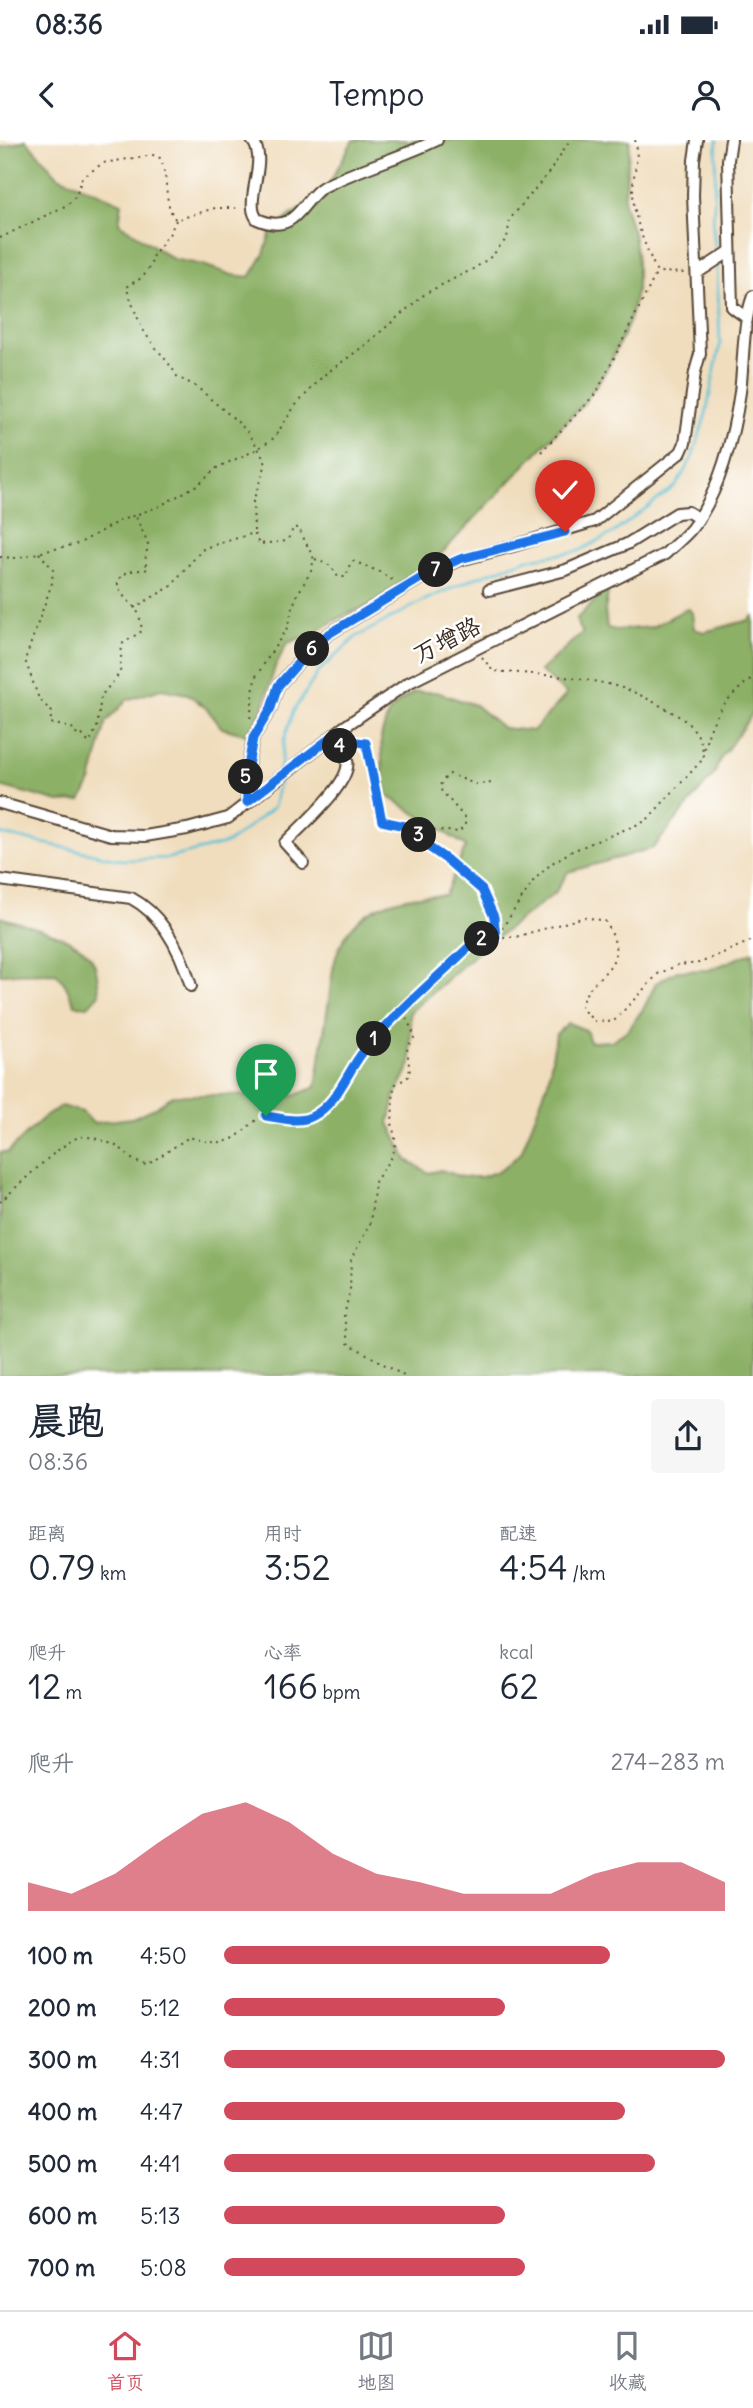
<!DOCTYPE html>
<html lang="zh">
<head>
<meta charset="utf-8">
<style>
  :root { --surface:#fff; --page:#f6f6f7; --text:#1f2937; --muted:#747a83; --line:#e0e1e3; --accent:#d1495b }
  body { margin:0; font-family:Delius,"LXGW WenKai TC",sans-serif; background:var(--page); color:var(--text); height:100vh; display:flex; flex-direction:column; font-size:26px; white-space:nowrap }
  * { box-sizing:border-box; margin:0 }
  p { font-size:23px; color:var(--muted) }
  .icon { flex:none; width:38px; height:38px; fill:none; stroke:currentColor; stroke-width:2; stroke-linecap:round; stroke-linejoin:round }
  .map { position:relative; height:1236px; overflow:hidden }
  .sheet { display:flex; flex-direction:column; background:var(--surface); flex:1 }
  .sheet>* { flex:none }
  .pin { position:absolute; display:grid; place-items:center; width:60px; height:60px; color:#fff; margin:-72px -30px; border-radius:50% 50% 50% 0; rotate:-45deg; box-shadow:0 0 7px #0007 }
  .pin .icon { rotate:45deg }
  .km { position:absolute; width:35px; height:35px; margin:-18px; border-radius:50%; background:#222; color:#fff; font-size:19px; line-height:35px; text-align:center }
  .round { display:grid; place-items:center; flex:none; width:74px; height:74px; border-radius:7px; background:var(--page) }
  .headline { display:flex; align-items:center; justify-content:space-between; height:119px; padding:0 28px }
  h1 { font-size:38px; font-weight:600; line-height:52px }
  .figures { display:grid; grid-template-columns:repeat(3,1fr); gap:10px; height:119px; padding:7px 28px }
  .figures div { display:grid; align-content:center }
  .figures b { font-size:35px; font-weight:600 }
  .figures small { font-size:19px; font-weight:400 }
  .figures p { font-size:19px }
  .chart { height:196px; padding:14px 28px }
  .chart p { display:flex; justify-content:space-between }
  .chart svg { width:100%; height:126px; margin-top:7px; fill:var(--accent); opacity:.7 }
  ul { padding:0 28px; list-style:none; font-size:23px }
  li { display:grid; grid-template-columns:112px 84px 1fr; align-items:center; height:52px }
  li i { height:18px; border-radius:9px; background:var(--accent) }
  .status { display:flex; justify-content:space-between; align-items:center; height:49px; padding:0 35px; background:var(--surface); direction:ltr }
  .status svg { height:19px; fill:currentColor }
  header { display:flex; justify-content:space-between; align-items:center; height:91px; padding:0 28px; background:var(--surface); font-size:32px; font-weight:600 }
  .dock { display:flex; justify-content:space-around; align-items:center; height:98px; border-top:2px solid var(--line); background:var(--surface); font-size:19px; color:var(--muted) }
  .dock a { display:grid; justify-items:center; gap:4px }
  .dock .on { color:var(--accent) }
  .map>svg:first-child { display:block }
  .forest { fill:#8cb066; stroke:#646d42; stroke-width:2 }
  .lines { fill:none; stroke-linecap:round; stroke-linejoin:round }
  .stream { stroke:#58c0d5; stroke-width:2.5 }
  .minor-casing { stroke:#564536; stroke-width:14 }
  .path { stroke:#564536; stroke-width:2; stroke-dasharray:2 5; stroke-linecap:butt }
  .minor { stroke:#fff; stroke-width:10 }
  .route-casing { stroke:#fff; stroke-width:14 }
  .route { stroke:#1a73e8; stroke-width:9 }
  .labels { text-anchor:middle; stroke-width:5; stroke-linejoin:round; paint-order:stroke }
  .street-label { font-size:24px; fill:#3b2a1e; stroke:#fff }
</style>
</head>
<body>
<div class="status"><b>08:36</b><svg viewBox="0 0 49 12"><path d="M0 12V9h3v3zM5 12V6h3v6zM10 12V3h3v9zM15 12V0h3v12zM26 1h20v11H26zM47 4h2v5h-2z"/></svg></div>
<header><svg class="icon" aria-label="back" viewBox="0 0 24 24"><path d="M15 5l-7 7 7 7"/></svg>Tempo<svg class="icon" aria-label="person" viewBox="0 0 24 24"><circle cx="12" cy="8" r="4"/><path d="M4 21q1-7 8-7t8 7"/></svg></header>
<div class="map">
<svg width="753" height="1236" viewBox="0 0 753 1236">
  <rect width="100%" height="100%" fill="#fff"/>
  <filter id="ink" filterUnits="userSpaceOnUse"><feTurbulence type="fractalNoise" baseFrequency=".0143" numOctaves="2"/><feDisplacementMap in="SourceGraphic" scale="14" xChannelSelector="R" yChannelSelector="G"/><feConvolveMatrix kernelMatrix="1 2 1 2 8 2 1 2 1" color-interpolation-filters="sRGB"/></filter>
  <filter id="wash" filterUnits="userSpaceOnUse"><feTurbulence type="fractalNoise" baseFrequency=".00686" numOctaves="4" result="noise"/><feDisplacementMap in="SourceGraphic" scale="28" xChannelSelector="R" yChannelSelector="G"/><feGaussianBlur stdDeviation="1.57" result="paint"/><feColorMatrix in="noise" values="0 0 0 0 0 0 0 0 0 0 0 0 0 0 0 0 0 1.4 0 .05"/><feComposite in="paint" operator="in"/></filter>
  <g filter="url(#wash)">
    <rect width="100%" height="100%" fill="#f0ddbd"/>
    <g class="forest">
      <path d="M26,0l32,36 64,27 -3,20 54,36 30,6 29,10 18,2 14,-23 7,-22 21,-18 31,-19 30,-55h277l-6,63 9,30 4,27v29l-9,36 -21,44 -23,34 -163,172 -39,26 -35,13 -37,21 -23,8 -12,24 -13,43 -14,25 -26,-7 -15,-19 -19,-15 -27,-5 -34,11 -21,22 -15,60 -10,19 -22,1 -59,-16v-638z"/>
      <path d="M609,447l-4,23 2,18 9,2 36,-3 36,-19 4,5 2,16 10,3 45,-12 4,-4v97l-32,45 -7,16 -61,74 -85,24 -13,21 -76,58 -69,61 1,52 -16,32 -6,27 18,37 22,13 12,-3 21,7h20l19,-7 20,-17 27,-71 8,-48 12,-11 18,7 4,12 21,-1 17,-11 17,-24 11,-23 21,-12 32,-1 44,-18v423l-753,1v-224h8l34,-33 19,-13 21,6 11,11 39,-5 23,-10 18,-13h123l20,-8c4,-27 8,-54 12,-81 3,-21 4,-45 14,-64 21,-39 62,-48 103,-47l21,-49 -78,-50 -5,-18 -2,-41 7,-23 12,-13 15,-9h21l39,13 28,23 30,3 34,-37 -27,-23 43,-39 -5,-6 -1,-8z"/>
      <path d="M0,777c26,9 80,19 93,44 5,9 5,23 6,33l-11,12 -13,-1 -10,-21 -9,-11 -56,1z"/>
    </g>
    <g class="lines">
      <g class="stream">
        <path d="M716,117l-3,-31 4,-86"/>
        <path d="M280,633l4,-33 9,-28 26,-41 37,-34 69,-37 50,-22 53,-19 51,-8 34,-18 63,-47 16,-28 14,-44 14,-69 -3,-81"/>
        <path d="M0,694l123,26 46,-2 59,-15 46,-36 5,-24"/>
      </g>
    </g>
  </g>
  <g filter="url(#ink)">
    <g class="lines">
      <g class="minor-casing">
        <g id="minor">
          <path d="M252,0c15,18 -2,48 1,68 0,4 2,8 4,11 9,4 21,7 31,2 14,-7 21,-26 35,-34 37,-19 77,-29 114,-47"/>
          <path d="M731,0l-3,20 4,147 15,11"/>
          <path d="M697,133l32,-21"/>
          <path d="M489,450l77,-20 61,-26 50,-31 11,-1 10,6"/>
          <path d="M247,662l-1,-25 7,-39 18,-30 7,-22 27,-31 22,-20 104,-63 29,-12 53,-14 82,-25 86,-69 4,-9 10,-71 5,-18 -7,-158 1,-36 3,-20"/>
          <path d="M0,663l111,32 34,1 42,-7 41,-11 116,-91 64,-44 257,-129c8,-8 19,-16 27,-26 27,-34 42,-93 48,-136 4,-32 2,-66 13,-96"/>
          <path d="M303,723l-18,-20c15,-16 68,-61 62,-83 -2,-8 -9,-17 -13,-25"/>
          <path d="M0,740l131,18c32,17 50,54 60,88"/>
        </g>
      </g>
      <g class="path">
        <path d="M635,0c5,15 -2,33 -2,49 0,30 12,56 24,83l30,1"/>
        <path d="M176,80l-6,13 -18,24 -1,8 -8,12 -17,10c6,15 11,32 19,46 11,17 24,28 33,45 15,5 24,13 36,24 28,23 36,28 52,62l-13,37 1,30"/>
        <path d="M0,98l67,-33 9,-9 6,-18 21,-15 50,-8 7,3c10,20 2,44 16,62l39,-12h26"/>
        <path d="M541,312l56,-60 60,-120"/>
        <path d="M39,413l14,16 -1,14 -27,77 14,39 13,13 -2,11 22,5 5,7h5l7,8 8,-15 4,-32 19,-23 2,-29 20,-13c-1,-7 -2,-16 -6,-22 -8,-9 -30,-25 -10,-36 7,-4 15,-2 22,-4l-3,-7 3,-19 -13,-28"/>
        <path d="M0,417l17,1 63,-15 39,-22 41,-15 39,-22 19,-17 36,-16 20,-13 21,-32 29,-31 40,-29 62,-53 49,-25 17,-12 15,-18 3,-19 40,-48 20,-31"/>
        <path d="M315,419l16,7 7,11h8l4,-13 3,-3 27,11 14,9"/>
        <path d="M134,468l38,-22 10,-14 22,-24 50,-15 5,11 28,-3 7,-14 5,2 15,30 -3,12 -15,26 -9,31 -32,50 -5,42"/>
        <path d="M482,517l11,14c38,3 106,6 140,21 10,4 20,10 30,15 22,12 41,24 40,52l-57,62 -74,30 -20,12 -18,17 -37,56"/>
        <path d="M352,603l14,-1 16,79 32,7 45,4 6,-7v-7l-25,-29 1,-7 9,-8 25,10 19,-1"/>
        <path d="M704,609c10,-37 20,-48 49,-72"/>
        <path d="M414,688l13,18 19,13 36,31 12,27 2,19"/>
        <path d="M403,872l12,24 -8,12 3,26 -3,4 -13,7 -2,38 4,20 -3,11 -18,28 -5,42 -19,35 -1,31 -6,26 4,27 56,33"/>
        <path d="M0,1062c15,-13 62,-60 79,-65 10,-2 29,5 37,9 14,7 11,15 31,19l42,-28c18,5 35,10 51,-3 8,-6 12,-12 21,-16 16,-7 34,8 53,-2 23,-13 33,-44 49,-64 31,-38 72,-72 107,-106l16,-9h29l70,-20 20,4c32,51 -19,51 -24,87l13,13 19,1 45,-48 20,-9 22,-2 53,-23"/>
      </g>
      <use href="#minor" class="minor"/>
    </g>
  </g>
  <g class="lines" filter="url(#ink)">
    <g class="route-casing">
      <path id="route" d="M266,976c16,2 32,8 47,0 24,-12 34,-44 50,-64 30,-37 72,-72 107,-106l16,-9h10l-2,-20 -12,-27 -36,-31 -19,-13 -13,-18 -32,-7 -16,-78 -9,-1 -17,4 -6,-11 -87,67 -1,-25 7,-39 18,-30 7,-22 27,-31 22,-20 104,-63 29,-13 105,-27"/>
    </g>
    <use href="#route" class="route"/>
  </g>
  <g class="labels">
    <g class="street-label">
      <text transform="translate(447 500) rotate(-27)" y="8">万增路</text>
    </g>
  </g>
</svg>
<div class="pin" style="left:266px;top:976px;background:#1e9e55"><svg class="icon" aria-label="arrive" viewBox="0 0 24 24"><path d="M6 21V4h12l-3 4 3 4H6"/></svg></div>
<div class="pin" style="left:565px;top:392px;background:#d93025"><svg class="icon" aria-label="check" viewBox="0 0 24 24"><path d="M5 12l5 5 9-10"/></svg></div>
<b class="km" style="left:374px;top:899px">1</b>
<b class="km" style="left:482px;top:799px">2</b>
<b class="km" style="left:419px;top:695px">3</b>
<b class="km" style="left:340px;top:606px">4</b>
<b class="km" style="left:246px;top:637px">5</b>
<b class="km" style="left:312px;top:509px">6</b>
<b class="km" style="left:436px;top:430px">7</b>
</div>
<section class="sheet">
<div class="headline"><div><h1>晨跑</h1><p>08:36</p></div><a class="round"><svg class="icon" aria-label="share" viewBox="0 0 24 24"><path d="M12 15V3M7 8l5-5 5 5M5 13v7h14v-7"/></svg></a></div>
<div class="figures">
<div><p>距离</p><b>0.79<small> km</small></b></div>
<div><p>用时</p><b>3:52</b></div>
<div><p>配速</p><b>4:54<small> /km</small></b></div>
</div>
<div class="figures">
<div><p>爬升</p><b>12<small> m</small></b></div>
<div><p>心率</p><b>166<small> bpm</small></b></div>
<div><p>kcal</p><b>62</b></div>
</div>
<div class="chart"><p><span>爬升</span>274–283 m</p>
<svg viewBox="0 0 160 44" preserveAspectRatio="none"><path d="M0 44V34L10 38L20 31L30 20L40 10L50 6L60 13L70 24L80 31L90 34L100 38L110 38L120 38L130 31L140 27L150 27L160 34V44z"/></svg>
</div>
<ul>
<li><b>100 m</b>4:50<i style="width:77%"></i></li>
<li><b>200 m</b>5:12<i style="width:56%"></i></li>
<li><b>300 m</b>4:31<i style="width:100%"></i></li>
<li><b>400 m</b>4:47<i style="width:80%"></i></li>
<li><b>500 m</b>4:41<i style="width:86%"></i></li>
<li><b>600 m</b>5:13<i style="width:56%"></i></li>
<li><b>700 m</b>5:08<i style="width:60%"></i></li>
</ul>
</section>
<nav class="dock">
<a class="on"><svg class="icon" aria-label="home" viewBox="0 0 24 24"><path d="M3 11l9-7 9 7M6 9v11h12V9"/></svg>首页</a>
<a><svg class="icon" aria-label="map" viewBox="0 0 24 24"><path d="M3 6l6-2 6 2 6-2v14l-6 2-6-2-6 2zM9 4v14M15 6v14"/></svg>地图</a>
<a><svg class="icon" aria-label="saved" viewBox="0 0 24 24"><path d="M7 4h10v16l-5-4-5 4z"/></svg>收藏</a>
</nav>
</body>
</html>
